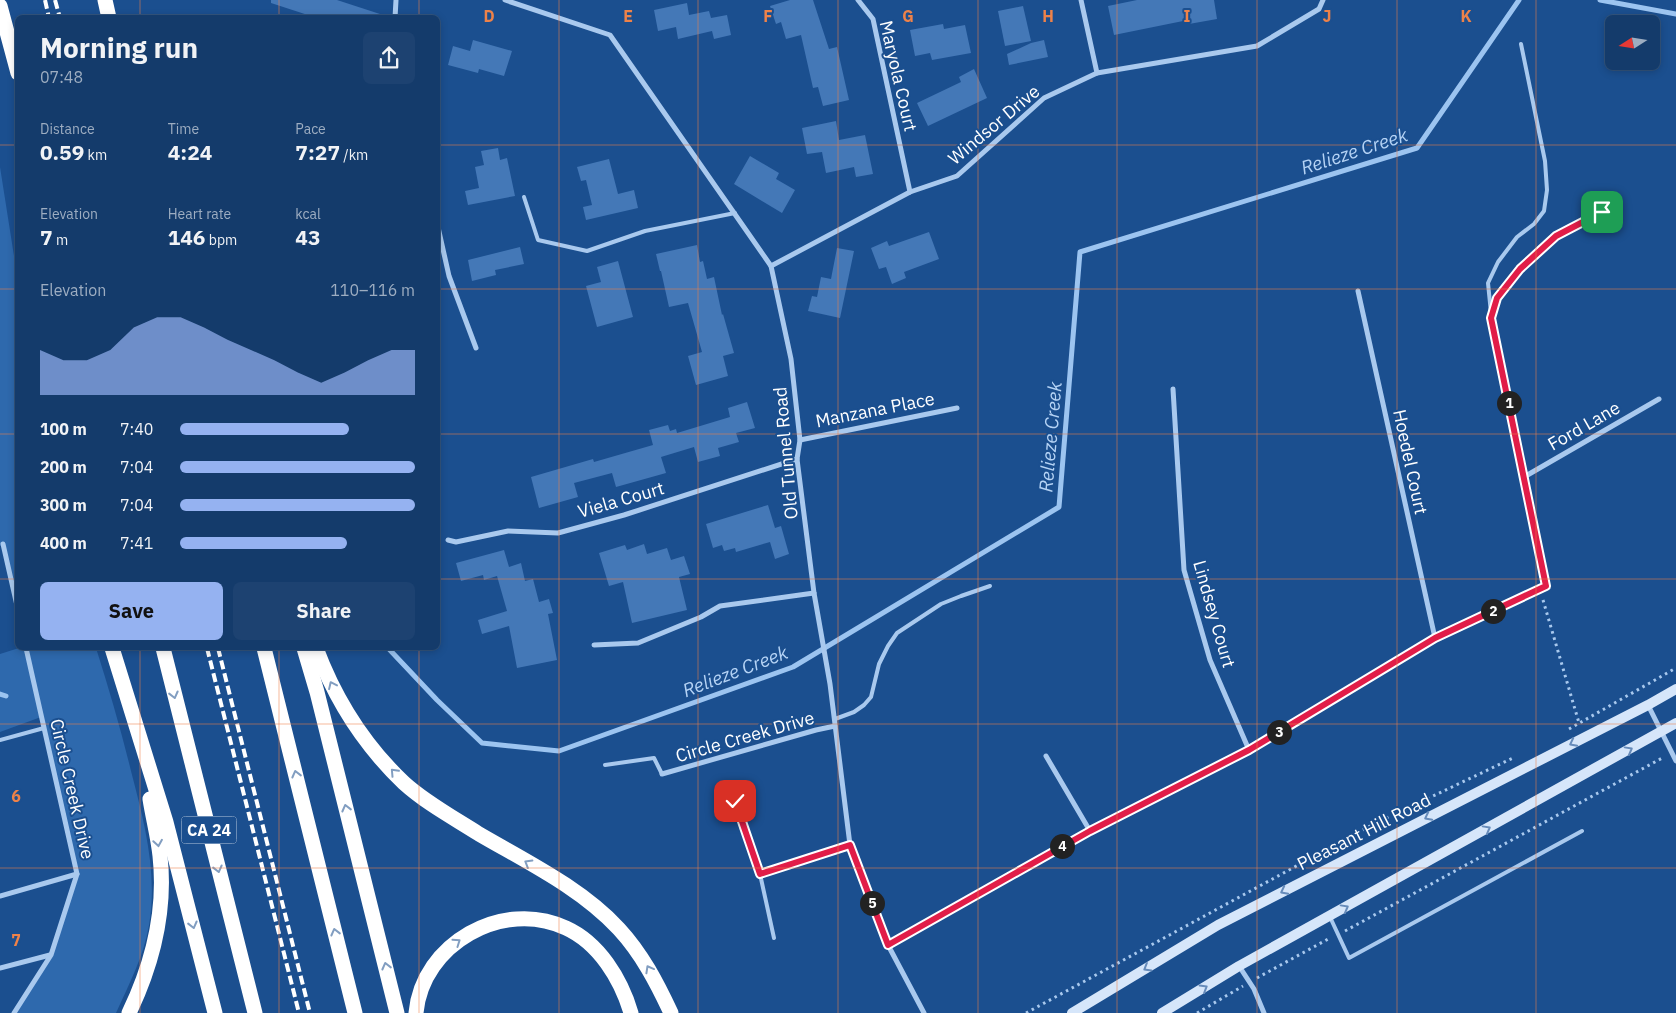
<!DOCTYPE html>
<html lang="en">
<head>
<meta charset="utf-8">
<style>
  :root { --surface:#143b6b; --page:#1d4271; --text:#f1f3f6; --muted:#9dadc1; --line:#33557e; --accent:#95b2f1 }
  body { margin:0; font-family:"IBM Plex Sans",sans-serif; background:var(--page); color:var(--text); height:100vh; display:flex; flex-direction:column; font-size:19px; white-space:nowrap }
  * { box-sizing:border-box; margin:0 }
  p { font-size:16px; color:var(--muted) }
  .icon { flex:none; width:28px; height:28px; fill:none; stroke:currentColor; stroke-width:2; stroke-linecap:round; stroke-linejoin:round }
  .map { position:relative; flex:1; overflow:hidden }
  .sheet { position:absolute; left:15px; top:15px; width:425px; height:635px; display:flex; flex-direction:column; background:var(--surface); border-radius:8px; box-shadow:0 2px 8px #0003,0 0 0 1px var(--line) }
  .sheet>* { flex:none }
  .needle { width:32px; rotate:258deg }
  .fabs { position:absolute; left:1605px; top:15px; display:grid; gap:10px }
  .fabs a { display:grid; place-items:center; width:55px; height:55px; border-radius:8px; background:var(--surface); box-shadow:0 2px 8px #0003,0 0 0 1px var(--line); font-size:25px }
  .pin { position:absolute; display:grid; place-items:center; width:42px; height:42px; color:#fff; margin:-21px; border-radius:10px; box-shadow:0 2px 8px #0006 }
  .km { position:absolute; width:25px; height:25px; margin:-12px; border-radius:50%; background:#222; color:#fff; font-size:14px; line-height:25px; text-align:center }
  .round { display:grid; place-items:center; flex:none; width:52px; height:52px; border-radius:8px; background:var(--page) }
  .head { display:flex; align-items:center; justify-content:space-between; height:85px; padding:0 25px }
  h1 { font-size:28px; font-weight:800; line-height:38px }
  .stats { display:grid; grid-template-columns:repeat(3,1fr); gap:8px; height:85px; padding:5px 25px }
  .stats div { display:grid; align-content:center }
  .stats b { font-size:21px; font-weight:800 }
  .stats small { font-size:14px; font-weight:400 }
  .stats p { font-size:14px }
  .chart { height:140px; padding:10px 25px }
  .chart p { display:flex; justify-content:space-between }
  .chart svg { width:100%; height:90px; margin-top:5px; fill:var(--accent); opacity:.7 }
  .action { display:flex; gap:10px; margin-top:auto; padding:10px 25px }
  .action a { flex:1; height:58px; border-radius:8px; background:var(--accent); color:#111; font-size:20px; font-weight:800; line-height:58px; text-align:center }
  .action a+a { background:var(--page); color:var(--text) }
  ul { padding:0 25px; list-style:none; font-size:16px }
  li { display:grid; grid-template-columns:80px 60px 1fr; align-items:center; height:38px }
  li i { height:12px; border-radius:6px; background:var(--accent) }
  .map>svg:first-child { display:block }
  .green { fill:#2e69ad }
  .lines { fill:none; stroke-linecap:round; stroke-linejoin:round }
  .stream { stroke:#9cc4f0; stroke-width:5 }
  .building { fill:#4478b7 }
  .path { stroke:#a9c9ee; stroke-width:3; stroke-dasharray:2.5 4; stroke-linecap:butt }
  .lane { stroke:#a9c9ee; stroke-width:4 }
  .street { stroke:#a9c9ee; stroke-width:5 }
  .secondary { stroke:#d6e6fa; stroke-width:10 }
  .highway { stroke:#fff; stroke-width:15 }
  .rail { stroke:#fff; stroke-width:4; stroke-dasharray:9 4; stroke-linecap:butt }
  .oneway { stroke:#829ec1 }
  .oneway2 { stroke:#668bba }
  .route-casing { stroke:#fff; stroke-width:10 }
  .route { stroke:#e11d48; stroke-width:6 }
  .grid { fill:none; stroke:#ee8249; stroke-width:1; stroke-opacity:0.55 }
  .labels { text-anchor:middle; stroke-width:4; stroke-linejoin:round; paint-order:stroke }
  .shield { fill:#1b4f8f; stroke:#bbcadd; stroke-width:1 }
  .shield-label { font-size:16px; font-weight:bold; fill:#fff }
  .street-label { font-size:18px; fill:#fff; stroke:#1b4f8f }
  .water-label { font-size:19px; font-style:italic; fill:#b5d3f5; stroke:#1b4f8f }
  .grid-label { font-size:16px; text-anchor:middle; font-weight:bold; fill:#ee8249; stroke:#1b4f8f; stroke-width:4; stroke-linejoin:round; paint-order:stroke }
</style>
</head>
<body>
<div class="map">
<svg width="1676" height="1013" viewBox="0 0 1676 1013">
  <rect width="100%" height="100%" fill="#1b4f8f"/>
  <g class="green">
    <path d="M0,167l17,108v335l-15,-65 -2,1z"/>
    <path d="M19,648h77c13,41 25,82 35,123 13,50 27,102 18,154 -5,31 -20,59 -33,88h-102l37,-58 26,-81 -36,-157 -41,15v-78z"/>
  </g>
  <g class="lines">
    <g class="stream">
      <path d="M1600,0l76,14"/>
      <path d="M388,648l49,52 45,43 77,8 234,-84 266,-160 21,-255 337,-104 102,-148"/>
      <path d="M0,694l6,2"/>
    </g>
  </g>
  <g class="building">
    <path d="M271,0h66l46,15v3h-66l-46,-15z"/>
    <path d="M790,0h23l16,49 8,-2 12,53 -26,6 -5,-19 -5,1 -12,-53 -15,4 -5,-17 -5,2 -6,-18z"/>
    <path d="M1137,0h77l3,19 -28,5 -1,-4 -74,15 -6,-29z"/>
    <path d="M687,3l2,12 20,-4 2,7 16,-3 4,20 -17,4 -2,-8 -34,8 -2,-12 -18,4 -4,-21z"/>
    <path d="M1023,6l8,35 -26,5 -7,-35z"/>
    <path d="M943,24l1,5 21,-4 6,28 -39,7 -2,-7 -15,3 -5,-26z"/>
    <path d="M473,40l39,11 -8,25 -25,-7 -1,4 -30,-8 5,-19 17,5z"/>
    <path d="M1044,40l4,17 -39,8 -2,-11 24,-11z"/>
    <path d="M974,69l13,29 -59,28 -11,-23 44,-21 -2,-5z"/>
    <path d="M836,121l3,19 26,-5 8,39 -17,3 -2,-10 -28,6 -4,-21 -15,2 -5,-26z"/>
    <path d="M498,148l2,12 7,-2 8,38 -47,9 -3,-14 14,-3 -4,-21 9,-2 -3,-14z"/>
    <path d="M750,156l29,17 -3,6 19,11 -13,23 -48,-29z"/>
    <path d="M609,159l9,35 16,-4 4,18 -52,12 -3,-13 9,-2 -6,-25 -5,1 -4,-14z"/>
    <path d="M929,232l10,27 -35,13 2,6 -14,6 -6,-17 -7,2 -8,-21 16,-7 2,5z"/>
    <path d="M697,245l3,17 3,-1 4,18 7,-2 8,38 1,-1 11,39 -11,3 5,20 -32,9 -8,-29 14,-4 -14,-49 -19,4 -8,-36h-1l-4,-17z"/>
    <path d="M520,247l4,17 -29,6 1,5 -24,6 -4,-21z"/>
    <path d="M837,248l17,3 -14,67 -32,-7 4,-15 5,1 4,-20 10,2z"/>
    <path d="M618,261l15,56 -36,10 -11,-41 15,-4 -4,-15z"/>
    <path d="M747,402l8,26 -19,5 3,9 -21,6 2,8 -22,6 -4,-15 -33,10 5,16 -50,14 -4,-14 -38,10 4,14 -39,11 -8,-31 62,-18 1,3 59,-17 -4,-15 19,-5 2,6 6,-2 1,4 53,-16 -2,-9z"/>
    <path d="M768,505l7,23 6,-2 8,28 -14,5 -5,-17 -34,10 -1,-4 -11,3 -2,-6 -9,3 -7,-24z"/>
    <path d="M644,544l3,10 20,-6 4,12 13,-4 6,18 -11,3 8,33 -55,13 -9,-41 -14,4 -10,-33 26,-8 2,5z"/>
    <path d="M504,550l5,17 12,-4 4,18 8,-2 6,23 10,-3 4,14 -5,1 9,46 -40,8 -8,-42 -27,8 -4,-14 29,-9 -10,-35 -13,4 -1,-5 -22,6 -5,-18z"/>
  </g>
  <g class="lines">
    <g class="path">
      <path d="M1543,600l36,123"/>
      <path d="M1569,729l107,-61"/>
      <path d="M1345,931l319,-174"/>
      <path d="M1257,978l73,-40"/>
      <path d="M1026,1013l344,-187 145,-69"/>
      <path d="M1197,1013l46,-27"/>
    </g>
    <g class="lane">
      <path d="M524,197l14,43 49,11 58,-20 90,-18"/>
      <path d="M1491,313l-3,-30 10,-21 19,-25 17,-13 10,-13 3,-21 -2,-29 -24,-117"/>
      <path d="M835,719l19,-7 10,-7 7,-8 8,-33 9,-18 9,-13 44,-29 20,-8 29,-10"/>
      <path d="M0,740l44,-12"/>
      <path d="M605,765l49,-7 8,16"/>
      <path d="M735,801l25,73 14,64"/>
      <path d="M1330,917l19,41 233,-127"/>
    </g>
    <g class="street">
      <path d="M505,0l105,35 161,231 20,93 9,81 -3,19 17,134 16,91 20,161 38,100 36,68"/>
      <path d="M858,0l15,19 37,173"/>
      <path d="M1081,0l16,73"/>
      <path d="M395,18l1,-18"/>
      <path d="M438,227l11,49 27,72"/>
      <path d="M771,266l139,-74 47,-16 87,-78 53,-25 160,-27 62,-37 4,-9"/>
      <path d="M1358,291l77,347"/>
      <path d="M1173,389l11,181 26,90 39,90"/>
      <path d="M800,440l157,-32"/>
      <path d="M1524,477l135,-78"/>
      <path d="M448,540l8,2 52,-11 50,2 66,-18 173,-56"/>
      <path d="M3,544l15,66"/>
      <path d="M594,645l44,-2 63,-26 19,-11 94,-13"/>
      <path d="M1648,705l28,56"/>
      <path d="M1046,756l44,75"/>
      <path d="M662,774l154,-44 19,-4"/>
      <path d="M760,874l90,-29"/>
      <path d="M0,896l77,-22"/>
      <path d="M888,945l202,-114 159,-81 186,-112 111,-51 -55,-269 6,-20 23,-29 36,-33 46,-23"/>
      <path d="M1239,966l15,23 10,24"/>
      <path d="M0,968l50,-13"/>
      <path d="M14,1013l37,-58 26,-81 -51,-226"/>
    </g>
    <g class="secondary">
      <path d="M1072,1013l146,-88 430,-220 28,-16"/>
      <path d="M1162,1013l77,-47 437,-243"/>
    </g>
    <g class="highway">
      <path d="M105,0l4,18"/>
      <path d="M0,6l18,67"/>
      <path d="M112,648l54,174 49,191"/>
      <path d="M163,648l92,365"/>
      <path d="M264,648l91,365"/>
      <path d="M304,648l13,44 80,321"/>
      <path d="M316,648c19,51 48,97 88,135 22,20 50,35 75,51 48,28 102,54 140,95 23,25 38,54 52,84"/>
      <path d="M129,1013c23,-48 37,-103 31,-157 -2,-19 -7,-38 -10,-57"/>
      <path d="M416,1013c6,-69 87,-115 150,-85 33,15 55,51 65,85"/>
    </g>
    <g class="rail">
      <path d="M45,0l4,18"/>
      <path d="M55,0l5,18"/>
      <path d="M207,648l92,365"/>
      <path d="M218,648l92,365"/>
    </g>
  </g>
  <defs><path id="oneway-chevron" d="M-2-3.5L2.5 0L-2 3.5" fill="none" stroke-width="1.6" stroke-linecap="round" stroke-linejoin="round" transform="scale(1.25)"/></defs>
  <g class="oneway">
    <use href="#oneway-chevron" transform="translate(332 685) rotate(-115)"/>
    <use href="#oneway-chevron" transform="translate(174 695) rotate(76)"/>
    <use href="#oneway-chevron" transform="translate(394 772) rotate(-133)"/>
    <use href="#oneway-chevron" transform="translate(296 774) rotate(-104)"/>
    <use href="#oneway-chevron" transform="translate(346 808) rotate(-104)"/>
    <use href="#oneway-chevron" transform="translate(158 843) rotate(81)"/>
    <use href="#oneway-chevron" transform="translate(528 863) rotate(-149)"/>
    <use href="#oneway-chevron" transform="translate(218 869) rotate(76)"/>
    <use href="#oneway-chevron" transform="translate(193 925) rotate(76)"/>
    <use href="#oneway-chevron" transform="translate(335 932) rotate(-104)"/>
    <use href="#oneway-chevron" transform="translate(457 942) rotate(-35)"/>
    <use href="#oneway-chevron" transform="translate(386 966) rotate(-104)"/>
    <use href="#oneway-chevron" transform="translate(649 969) rotate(-119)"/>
  </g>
  <g class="oneway2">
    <use href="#oneway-chevron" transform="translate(1573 743) rotate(153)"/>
    <use href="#oneway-chevron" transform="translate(1629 750) rotate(-29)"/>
    <use href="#oneway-chevron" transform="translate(1428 817) rotate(153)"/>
    <use href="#oneway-chevron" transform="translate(1487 829) rotate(-29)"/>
    <use href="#oneway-chevron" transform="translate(1284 891) rotate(153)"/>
    <use href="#oneway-chevron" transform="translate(1345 908) rotate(-29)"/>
    <use href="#oneway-chevron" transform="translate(1147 968) rotate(149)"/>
    <use href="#oneway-chevron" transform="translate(1204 988) rotate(-31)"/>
  </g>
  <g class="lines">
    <g class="route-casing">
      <path id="route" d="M735,801l25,73 90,-29 38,100 202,-114 159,-81 186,-112 111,-52 -55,-268 6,-20 23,-29 36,-33 46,-24"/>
    </g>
    <use href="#route" class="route"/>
  </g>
  <path class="grid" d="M140,0v18M279,0v18M419,0v18M559,0v1013M698,0v1013M838,0v1013M978,0v1013M1117,0v1013M1257,0v1013M1397,0v1013M1536,0v1013M0,145h18M438,145h1238M0,289h18M438,289h1238M0,434h18M438,434h1238M0,579h18M438,579h1238M140,648v365M279,648v365M419,648v365M0,724h1676M0,868h1676"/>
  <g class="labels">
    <rect class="shield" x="181.5" y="816.5" width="55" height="27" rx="4"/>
    <g class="shield-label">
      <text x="209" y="836">CA 24</text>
    </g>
    <g class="street-label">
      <text transform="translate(898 76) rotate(77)" y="6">Maryola Court</text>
      <text transform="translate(994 125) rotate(-40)" y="6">Windsor Drive</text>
      <text transform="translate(875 410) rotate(-11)" y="6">Manzana Place</text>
      <text transform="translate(1584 426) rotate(-30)" y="6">Ford Lane</text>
      <text transform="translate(786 453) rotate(-95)" y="6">Old Tunnel Road</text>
      <text transform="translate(1410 462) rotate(78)" y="6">Hoedel Court</text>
      <text transform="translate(621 500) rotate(-16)" y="6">Viela Court</text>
      <text transform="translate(1214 614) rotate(74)" y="6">Lindsey Court</text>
      <text transform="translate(745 737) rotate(-16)" y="6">Circle Creek Drive</text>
      <text transform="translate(72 789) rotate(77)" y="6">Circle Creek Drive</text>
      <text transform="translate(1364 832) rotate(-27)" y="6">Pleasant Hill Road</text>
    </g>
    <g class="water-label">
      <text transform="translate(1354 151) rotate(-18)" y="7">Relieze Creek</text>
      <text transform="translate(1050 437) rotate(-85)" y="7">Relieze Creek</text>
      <text transform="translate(735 671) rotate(-21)" y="7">Relieze Creek</text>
    </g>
  </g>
  <g class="grid-label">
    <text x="489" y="22">D</text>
    <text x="628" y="22">E</text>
    <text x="768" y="22">F</text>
    <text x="908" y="22">G</text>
    <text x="1048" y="22">H</text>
    <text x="1187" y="22">I</text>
    <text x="1327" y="22">J</text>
    <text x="1466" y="22">K</text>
    <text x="16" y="802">6</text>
    <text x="16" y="946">7</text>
  </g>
</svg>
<div class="fabs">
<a><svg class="needle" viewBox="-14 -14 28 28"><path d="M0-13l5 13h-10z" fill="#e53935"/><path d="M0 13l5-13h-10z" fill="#9dadc1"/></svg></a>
</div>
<div class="pin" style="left:1602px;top:212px;background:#1e9e55"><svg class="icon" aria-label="arrive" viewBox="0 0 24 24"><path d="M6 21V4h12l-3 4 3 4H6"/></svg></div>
<div class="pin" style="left:735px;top:801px;background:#d93025"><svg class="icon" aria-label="check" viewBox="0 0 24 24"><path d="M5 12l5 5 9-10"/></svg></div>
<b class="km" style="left:1509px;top:403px">1</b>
<b class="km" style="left:1493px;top:611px">2</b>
<b class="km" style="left:1279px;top:732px">3</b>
<b class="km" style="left:1062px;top:846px">4</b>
<b class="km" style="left:872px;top:903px">5</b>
<section class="sheet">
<div class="head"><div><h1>Morning run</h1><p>07:48</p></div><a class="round"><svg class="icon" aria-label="share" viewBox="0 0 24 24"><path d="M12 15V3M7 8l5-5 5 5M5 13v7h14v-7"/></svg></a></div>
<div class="stats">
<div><p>Distance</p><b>0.59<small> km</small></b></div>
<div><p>Time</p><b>4:24</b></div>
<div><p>Pace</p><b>7:27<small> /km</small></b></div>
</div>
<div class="stats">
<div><p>Elevation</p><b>7<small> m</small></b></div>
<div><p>Heart rate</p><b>146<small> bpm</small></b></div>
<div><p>kcal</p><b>43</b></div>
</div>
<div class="chart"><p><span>Elevation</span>110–116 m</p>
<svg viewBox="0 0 160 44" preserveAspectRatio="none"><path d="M0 44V22L10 27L20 27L30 22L40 11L50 6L60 6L70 11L80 17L90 22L100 27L110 33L120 38L130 33L140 27L150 22L160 22V44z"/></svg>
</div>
<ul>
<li><b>100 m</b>7:40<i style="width:72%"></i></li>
<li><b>200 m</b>7:04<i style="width:100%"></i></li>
<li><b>300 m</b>7:04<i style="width:100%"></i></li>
<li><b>400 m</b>7:41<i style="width:71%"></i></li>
</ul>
<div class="action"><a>Save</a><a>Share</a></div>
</section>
</div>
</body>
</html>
